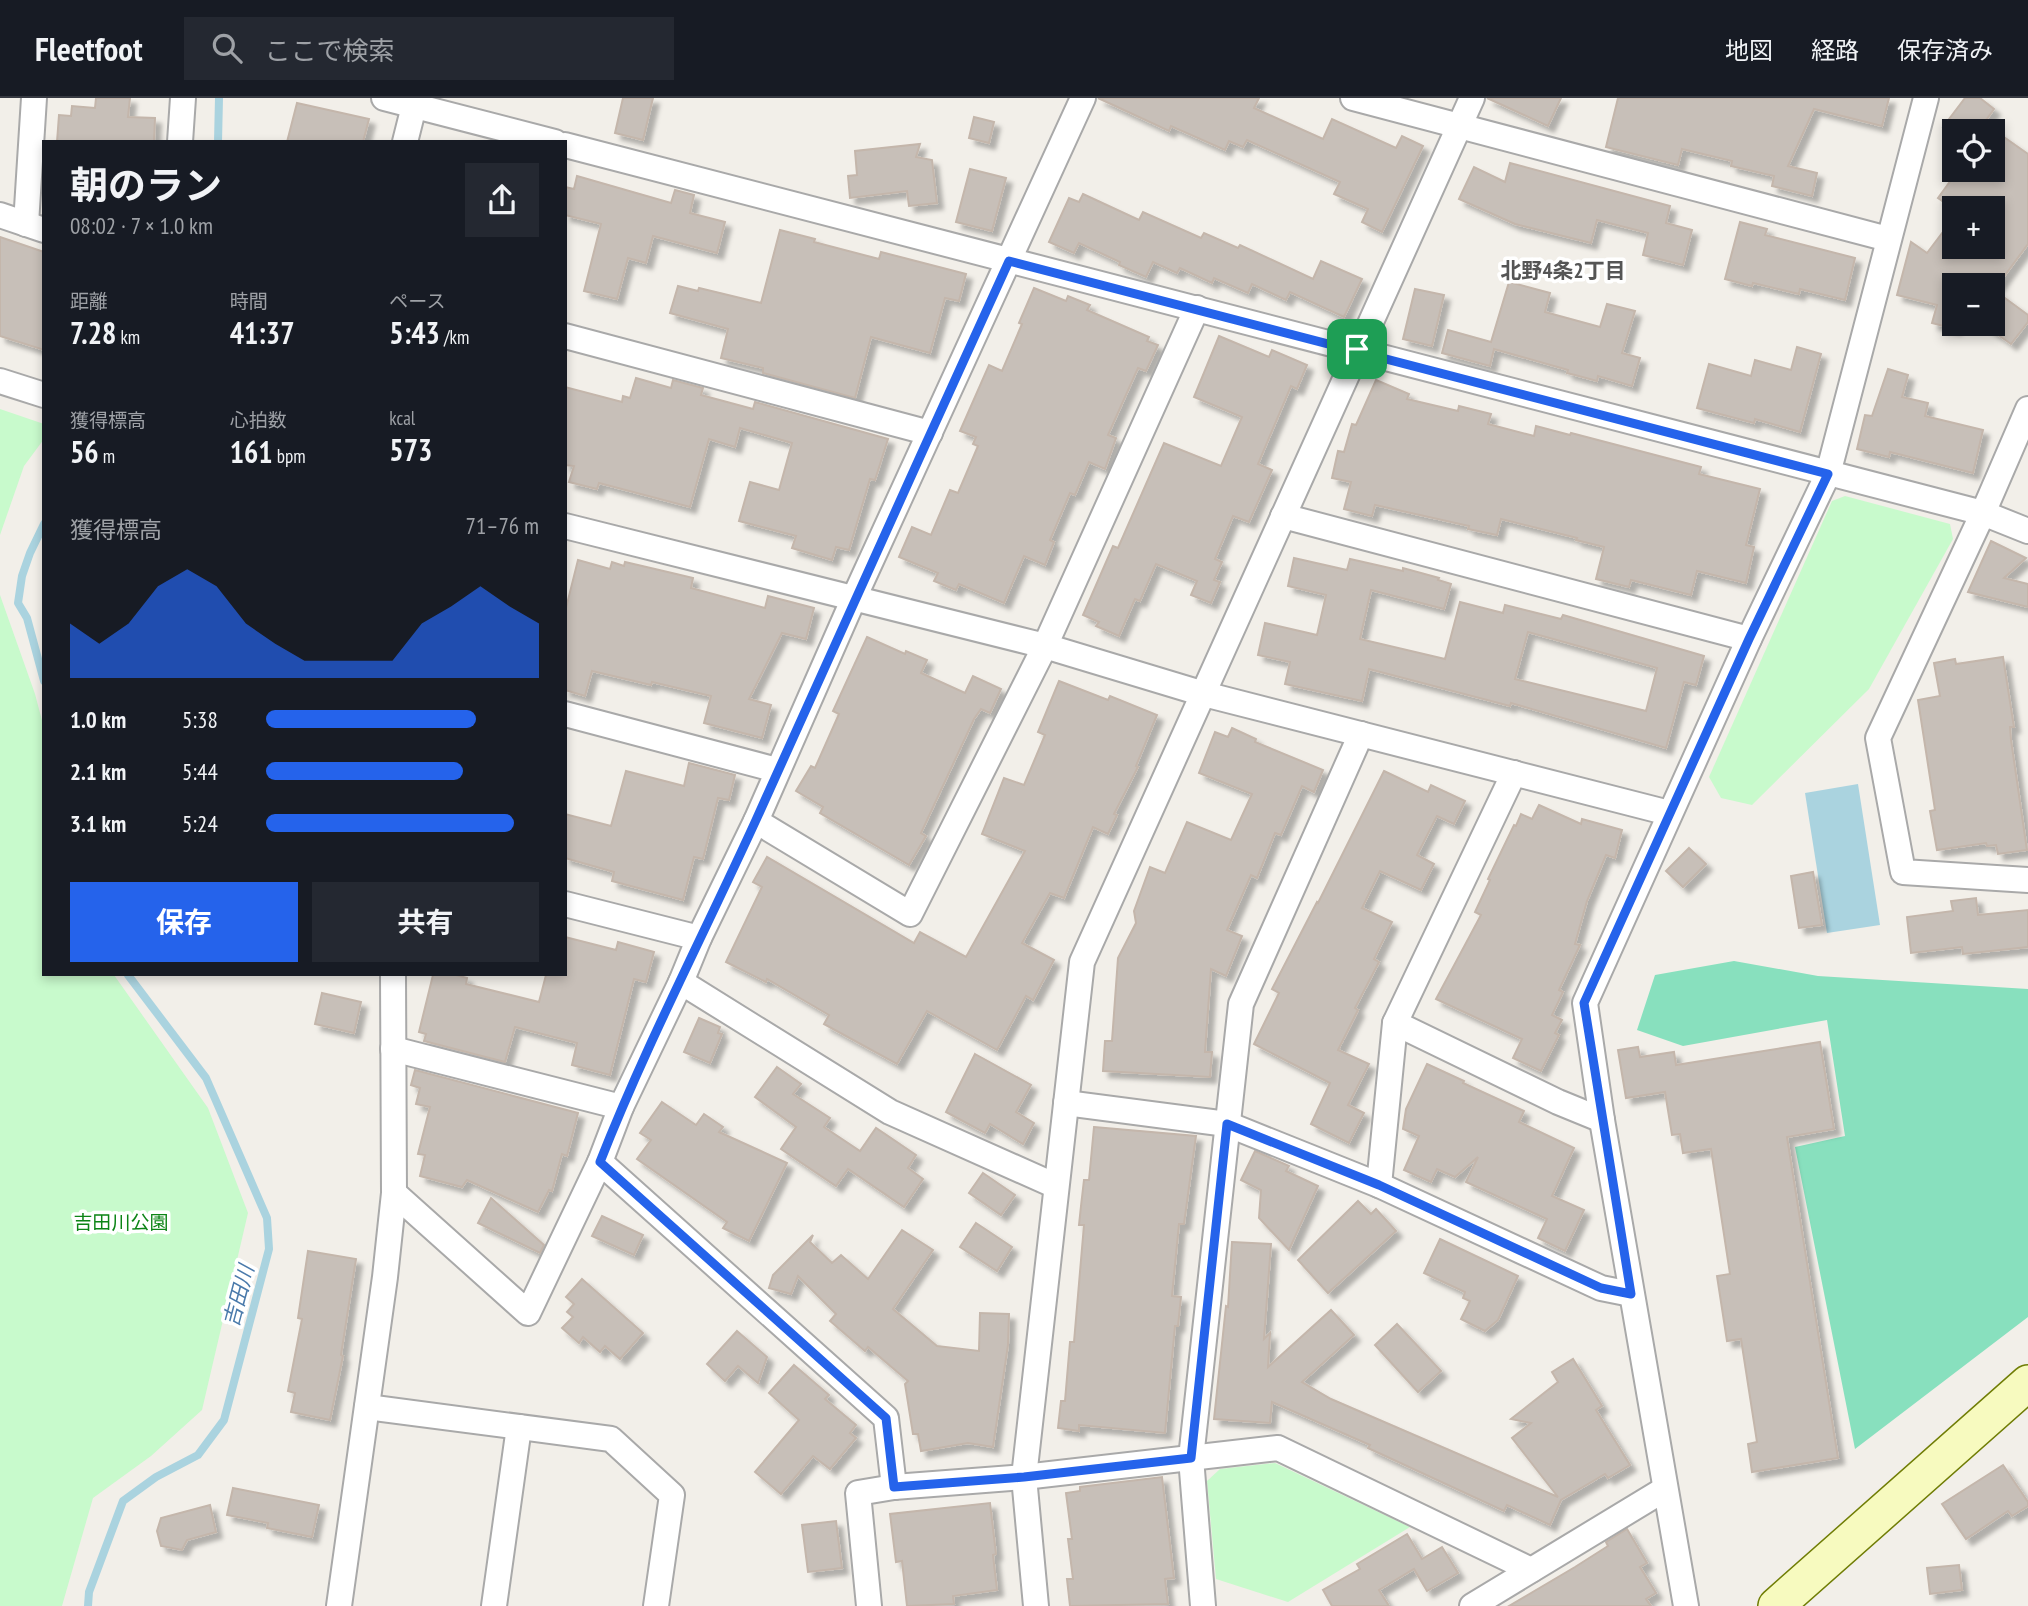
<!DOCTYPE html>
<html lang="ja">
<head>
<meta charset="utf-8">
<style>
  :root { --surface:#171b24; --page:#242831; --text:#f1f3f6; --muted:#9ea1a6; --line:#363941; --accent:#2563eb }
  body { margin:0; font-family:"PT Sans Narrow","Noto Sans JP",sans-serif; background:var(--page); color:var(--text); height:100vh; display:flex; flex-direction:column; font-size:26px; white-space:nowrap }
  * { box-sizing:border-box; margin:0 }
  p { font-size:23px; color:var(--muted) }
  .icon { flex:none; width:38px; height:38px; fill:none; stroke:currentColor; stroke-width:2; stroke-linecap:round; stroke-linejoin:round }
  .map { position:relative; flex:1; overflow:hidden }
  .sheet { position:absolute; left:42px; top:42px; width:525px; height:836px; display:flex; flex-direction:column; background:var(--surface); border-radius:0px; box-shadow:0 4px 10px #0003 }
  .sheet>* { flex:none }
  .controls { position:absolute; left:1942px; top:21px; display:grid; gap:14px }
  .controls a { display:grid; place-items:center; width:63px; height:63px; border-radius:0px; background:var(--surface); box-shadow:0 4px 10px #0003; font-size:35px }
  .pin { position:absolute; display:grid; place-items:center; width:60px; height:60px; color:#fff; margin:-30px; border-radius:14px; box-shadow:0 4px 10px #0006 }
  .round { display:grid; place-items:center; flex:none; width:74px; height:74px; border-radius:0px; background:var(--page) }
  .summary { display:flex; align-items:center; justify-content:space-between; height:119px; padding:0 28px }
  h1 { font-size:38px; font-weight:700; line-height:52px }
  .figures { display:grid; grid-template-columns:repeat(3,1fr); gap:10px; height:119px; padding:7px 28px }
  .figures div { display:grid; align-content:center }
  .figures b { font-size:30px; font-weight:700 }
  .figures small { font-size:19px; font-weight:400 }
  .figures p { font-size:19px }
  .chart { height:196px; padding:14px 28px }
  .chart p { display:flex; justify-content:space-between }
  .chart svg { width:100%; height:126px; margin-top:7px; fill:var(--accent); opacity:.7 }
  .button { display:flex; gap:14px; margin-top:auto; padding:14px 28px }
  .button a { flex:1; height:80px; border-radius:0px; background:var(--accent); color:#fff; font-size:28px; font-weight:700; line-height:80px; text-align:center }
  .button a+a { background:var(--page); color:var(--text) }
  ul { padding:0 28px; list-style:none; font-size:23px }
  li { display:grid; grid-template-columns:112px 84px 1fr; align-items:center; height:52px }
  li i { height:18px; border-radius:9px; background:var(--accent) }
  header { display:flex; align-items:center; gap:42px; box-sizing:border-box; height:98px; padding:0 35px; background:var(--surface); border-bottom:2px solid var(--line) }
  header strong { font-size:33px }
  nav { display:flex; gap:38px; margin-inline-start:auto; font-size:24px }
  .search { width:490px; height:63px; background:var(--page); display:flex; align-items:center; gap:18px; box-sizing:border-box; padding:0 24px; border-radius:0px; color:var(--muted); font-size:26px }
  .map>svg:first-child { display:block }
  .park { fill:#c8facc }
  .pitch { fill:#88e0be }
  .water { fill:#aad3df }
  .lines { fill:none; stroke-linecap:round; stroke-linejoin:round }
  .stream { stroke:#aad3df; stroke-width:8 }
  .building { fill:#c7bfb8; stroke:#c4b6ab; stroke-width:2; fill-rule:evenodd; filter:url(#shadow) }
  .street-casing { stroke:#a9a9a9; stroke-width:28 }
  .secondary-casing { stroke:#707d05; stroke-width:38 }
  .street { stroke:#fff; stroke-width:24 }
  .secondary { stroke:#f7fabf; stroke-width:35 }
  .route-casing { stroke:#fff; stroke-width:14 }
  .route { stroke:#2563eb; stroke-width:9 }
  .labels { text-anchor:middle; stroke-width:7; stroke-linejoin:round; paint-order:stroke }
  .park-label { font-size:19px; fill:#0c8416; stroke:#fff }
  .neighbourhood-label { font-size:21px; font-weight:bold; fill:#555; stroke:#fff }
  .water-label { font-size:21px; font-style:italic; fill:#4a7aab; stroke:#fff }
</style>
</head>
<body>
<header>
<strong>Fleetfoot</strong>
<div class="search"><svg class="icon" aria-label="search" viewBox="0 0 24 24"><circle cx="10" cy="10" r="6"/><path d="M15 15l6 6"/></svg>ここで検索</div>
<nav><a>地図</a><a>経路</a><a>保存済み</a></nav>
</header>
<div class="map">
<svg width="2028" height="1508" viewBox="0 0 2028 1508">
  <defs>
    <filter id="shadow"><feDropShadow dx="6" dy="6" stdDeviation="2" flood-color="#0004"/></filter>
  </defs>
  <rect width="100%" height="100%" fill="#f2efe9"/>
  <g class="park">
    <path d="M0,311l44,15v15l-20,27 -24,69z"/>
    <path d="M1845,398l105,28 3,15 -84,150 -117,116 -31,-7 -12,-21 123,-276z"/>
    <path d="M0,497l35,99 9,34v247h70l94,133 40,105 -46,197 -51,46 -58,42 -31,108h-62z"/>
    <path d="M1275,1365l135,64 -122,75 -72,-23 -9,-98 13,-12z"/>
  </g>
  <path class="pitch" d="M1734,863l84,15 210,13v328l-173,132 -60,-302 50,-11 -18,-116 -144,26 -46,-16 18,-55z"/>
  <path class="water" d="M1858,686l22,141 -53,8 -22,-140z"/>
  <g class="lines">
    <g class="stream">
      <path d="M218,44l1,-44"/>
      <path d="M44,426l-14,29 -8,23 -4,27 9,15 17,63"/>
      <path d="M88,1508l1,-14 34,-91 33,-24 42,-22 26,-35 45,-171 -2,-31 -61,-140 -78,-103"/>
    </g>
  </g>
  <g class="building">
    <path d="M96,0h34l-2,19 27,1 -1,24h-97l2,-27 12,1 1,-10 23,2z"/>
    <path d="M623,0h30l-10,42 -28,-7z"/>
    <path d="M1098,0h161l-5,10 69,31 9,-20 64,29 6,-12 21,10 -41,86 -20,-10 6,-13 -34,-15 6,-12 -93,-42 -4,7 -14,-6 -4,9 -54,-24 -2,5z"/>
    <path d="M1487,0h74l-13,28z"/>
    <path d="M1618,0h271l-7,28 -68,-17 -26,57 29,7 -5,23 -40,-10 2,-10 -43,-10 1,-5 -50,-12 -4,16 -72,-18z"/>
    <path d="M1965,0h15l14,11 -10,14 44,31v90l-34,46 34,25v7l-17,22 -28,-20h10v-39h-38v44l-23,-6 5,-18 -40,-10 14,-53 16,11 28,-37v31h38v-39h-38v2l-17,-12 13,-18 -6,-4 10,-13v7h38v-39h-38v5l-12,-9z"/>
    <path d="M297,5l72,16 -6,23h-76z"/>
    <path d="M974,19l20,5 -5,21 -20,-5z"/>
    <path d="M920,46l-4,13 16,3 5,43 -28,3 -2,-15 -57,7 -2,-22 9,-1 -2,-24z"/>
    <path d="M1510,65l160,43 -4,17 26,7 -9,35 -40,-10 5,-22 -51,-13 -6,23 -76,-19 -56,-25 15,-32 31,15z"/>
    <path d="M970,71l36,9 -14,53 -36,-9z"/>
    <path d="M577,78l94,27 4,-13 19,5 -4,18 35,9 -8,31 -64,-17 -7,27 -18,-5 -11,41 -33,-8 17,-67 -36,-9v-28l9,2z"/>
    <path d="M1083,96l56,26 4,-8 58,26 3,-5 34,15 2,-3 73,34 8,-18 41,18 -18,38 -54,-25 -4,8 -34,-16 -4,9 -34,-15 -2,5 -32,-15 -3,5 -24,-11 -7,15 -27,-12 1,-3 -41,-19 -5,10 -25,-11 20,-44 10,4z"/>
    <path d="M1740,124l27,7 -2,6 90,23 -10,42 -45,-11 -1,5 -46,-11 -1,3 -27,-7z"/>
    <path d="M780,132l35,9 -1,3 65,17 2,-7 85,22 -7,27 -14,-3 -15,55 -59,-16 -16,61 -92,-25v-5l-42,-10 7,-29 -58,-16 8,-27 20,5 1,-3 62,15z"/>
    <path d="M0,139l44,15v98l-44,-14z"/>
    <path d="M1509,184l41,11 -5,19 55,15 7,-23 28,7 -13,42 18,5 -8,28 -34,-10 -1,5 -22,-6 -8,-2 1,-3 -74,-21 -4,17 -48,-13 6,-23 43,12z"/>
    <path d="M1034,190l32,13 2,-5 22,9 -3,5 62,27 -2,4 11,4 -12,26 -8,-3 -30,67 8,3 -11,31 -16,-7 -14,33 -5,-2 -20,47 4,2 -9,23 -21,-9 -20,47 -45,-19 -3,6 -22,-9 4,-8 -39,-16 13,-30 19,8 19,-45 8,3 20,-47 -5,-2 3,-7 -16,-6 29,-66 13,6 20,-47 -3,-1z"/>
    <path d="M1415,191l29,6 -12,51 -29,-7z"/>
    <path d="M1219,238l50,21 3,-7 35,15 -10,24 -6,-3 -33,78 14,6 -23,52 -16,-6 -18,43 7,3 -8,18 6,2 -9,21 -20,-8 6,-14 -41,-17 -16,37 -5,-2 -16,37 -23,-10 3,-4 -16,-7 30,-69 5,2 46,-105 57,23 21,-49 -48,-20z"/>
    <path d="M1797,249l24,7 -21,78 -45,-13 -1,4 -57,-15 12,-44 42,12 4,-16 36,10z"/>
    <path d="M1888,271l20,6 -6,22 26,6 -3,13 58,14 -10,43 -83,-21 -1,5 -32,-8 8,-34 7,1z"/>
    <path d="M636,280l35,10 2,-8 30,8 -2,7 52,14 2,-7 133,37 -13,41 -5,-1 -21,71 -13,-3 -4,13 -40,-12 4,-12 -57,-15 11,-39 29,8 13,-47 -52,-15 -5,19 -26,-8 -19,68 -91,-24 -2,6 -28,-7 5,-16 -9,-1v-78l57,15 1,-6 7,2z"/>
    <path d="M1376,282l33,14 -2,5 51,12 1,-5 32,8 -3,10 46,12 2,-10 34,9 1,-2 130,34 -2,7 61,15 -14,56 8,2 -8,36 -49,-12 -6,24 -60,-15 -2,7 -33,-8 8,-32 -28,-7 1,-2 -76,-19 -4,16 -29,-6 1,-3 -94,-21 -3,11 -28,-7 7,-27 -19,-4 6,-27 6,1 8,-28 4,1z"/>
    <path d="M1991,443l35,17 -22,20 24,6v23l-60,-15z"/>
    <path d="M1294,460l53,12 3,-11 53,12v-3l36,10 -1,2 13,4 -7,25 -73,-19 -11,49 85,20 15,-57 43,11 2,-8 56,14 2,-4 141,41 -8,29 -12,-3 -18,66 -155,-45 -1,3 -141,-37 -7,32 -77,-17 5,-22 -32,-7 7,-32 52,12 9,-40 -38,-9zM1528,534l129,36 -11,43 -131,-32z"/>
    <path d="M578,462l32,9 2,-7 12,4 1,-4 47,11 21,5 -2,10 74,20 3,-12 46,12 -8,31 -24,-6 -33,66 22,6 -9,33 -58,-15 7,-27 -59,-14 -1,3 -59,-14 -7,25 -20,-6v-78z"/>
    <path d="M867,539l38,17 1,-3 21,9 -6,13 44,20 8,-17 28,13 -11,24 -9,-4 -7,10 -53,114 5,3 -17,29 -89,-52 3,-6 -27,-16 15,-25 4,2 24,-54 -6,-3z"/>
    <path d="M2003,559l11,70h-4l1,13 16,110 -29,4 -2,-9 -9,1 -1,-3 -49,7 -7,-39 5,-1 -17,-110 22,-4 -6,-33 21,-4 1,5z"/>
    <path d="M1059,583l49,19 2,-4 47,19 -21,51 2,1 -24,47 3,1 -9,19 -15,-7 -29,71 -14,-5 -28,50 32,17 -21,40 -7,-4 -29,54 -70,-39 -30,53 -73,-40 5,-9 -62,-36 -1,3 -40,-20 36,-75 -9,-5 14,-25 147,86 6,-11 46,25 59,-106 -43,-17 22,-56 20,7 21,-50 -7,-3z"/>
    <path d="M1232,630l24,11 -1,3 68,28 -9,22 -12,-6 -21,49 -6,-2 -18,45 -6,-3 -24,55 15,6 -16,40 -15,-7 -6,83h7l-2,25 -107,-6 2,-30h7l6,-83 18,-35 -2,-12 16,-44 15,6 22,-51 44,18 21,-46 -53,-21 16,-41 13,5z"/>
    <path d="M689,665l46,12 -6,25 -11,-2 -15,61 -9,-2 -11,43 -71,-19 2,-9 -49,-14v-44l46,12 15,-55 58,15z"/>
    <path d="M1384,673l44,21 3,-7 34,16 -11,23 -17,-8 -20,39 17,9 -13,26 -41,-19 -18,37 30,14 -18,37 5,3 -24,46 3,2 -20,40 31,14 -21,41 16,8 -15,30 -38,-19 19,-41 -76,-39 25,-51 -7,-4 45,-87 1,1z"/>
    <path d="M1539,707l42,19 1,-5 40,11 -7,28 -9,-3 -19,46 -12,43 5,1 -21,45 4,2 -11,23 10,5 -7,13 4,2 -18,36 -28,-13 9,-19 -86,-40 45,-84 -6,-3 15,-32 -2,-1 26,-54 2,1 5,-12 11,5z"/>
    <path d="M1689,750l17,16 -23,23 -17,-16z"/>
    <path d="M1813,774l9,53 -23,3 -8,-52z"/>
    <path d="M1976,800l2,17 50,-5v37l-65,7 -1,-7 -51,6 -4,-36 46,-6 -2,-10z"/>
    <path d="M565,839l51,13 2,-8 36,10 -8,30 -12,-3 -24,96 -38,-10 5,-22 -62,-16 -10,35 -81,-21 2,-7 -7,-2 14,-57h23l11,3 -1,6 73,18 7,-27h19z"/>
    <path d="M322,895l39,9 -7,31 -39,-9z"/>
    <path d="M699,920l21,9 -2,6 4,1 -12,29 -26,-11z"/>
    <path d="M1820,944l14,87 -47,8 51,321 -86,14 -4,-28 9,-2 -16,-103 -14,2 -10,-65 13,-2 -19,-125 -28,4 -3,-19 -8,1 -7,-43 -39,6 -8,-48 20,-3 2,10 34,-5 2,13z"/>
    <path d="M975,956l56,31 -15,27 18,11 -11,21 -33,-20 -5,9 -39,-21z"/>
    <path d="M1427,966l37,17 -1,2 61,28 -5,11 55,26 -22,48 32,14 -19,41 -27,-13 9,-19 -81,-37 12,-25 -23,20 -18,-8 -6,13 -27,-12 15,-34 -16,-7 3,-20z"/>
    <path d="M777,969l24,17 -8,10 37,24 -6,9 36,24 16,-23 40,27 -8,13 15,11 -19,28 -56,-38 -12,17 -55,-37 15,-22 -41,-30z"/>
    <path d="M415,972l163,43 -11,43 -5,-2 -10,37 -3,-1 -11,22 -71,-32 -5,7 -42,-11 5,-21 -7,-1 12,-47 -14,-3 4,-16 -9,-3z"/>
    <path d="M662,1004l34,23 8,-11 19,13 -4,5 68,31 -38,78 -26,-13 4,-6 -90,-63 14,-19 -11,-7z"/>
    <path d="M1094,1029l102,9 -12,88h-5l-7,72 9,1 -3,29h-3l-10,107 -86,-8v6l-21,-3 3,-27h4l5,-59h4l10,-117h-5l2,-19 3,-26h5z"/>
    <path d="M1255,1053l34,15 -3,5 32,15 -29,64 -30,-32 2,-28 -20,-10z"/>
    <path d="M983,1075l32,22 -14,20 -32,-22z"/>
    <path d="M491,1100l53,47 -4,8 -62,-30z"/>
    <path d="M1358,1103l13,13 5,-5 20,22 -68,62 -30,-33z"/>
    <path d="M602,1118l41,19 -9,20 -42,-19z"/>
    <path d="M976,1125l36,24 -15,24 -37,-24z"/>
    <path d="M902,1132l31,20 -40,59 44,37 42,5 1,-38 29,1 -1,31 -15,102 -25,-4 -47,8 -3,-17h-5l-8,-50 3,-3 -40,-34 -3,4 -35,-30 6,-7 -38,-38 -7,18 -22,-6 4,-13 40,-40 -3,7 22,21 9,-8 27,24z"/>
    <path d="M1440,1141l78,37 -20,44 -13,11 -24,-12 9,-18 -7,-3 2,-6 -41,-19z"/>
    <path d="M1232,1144l39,2 -7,95 6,-6 -2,34 63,-57 23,25 -52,47 29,17 227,98 -46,-59 19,-15 -20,-4 47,-37 -6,-10 21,-13 29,47 -6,4 34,55 -22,13 -3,-4 -44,26 -11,25 -43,-20 -3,6 -136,-63 2,-3 -98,-43 -2,21 -56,-4 12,-113 2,1z"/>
    <path d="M308,1153l48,8 -15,96 2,1 -13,64 -39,-8 4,-19 -7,-2 14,-72 -4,-1z"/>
    <path d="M582,1181l61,54 -23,26 -15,-13 -5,6 -17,-15 -4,6 -17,-15 11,-11 -6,-5 7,-8 -8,-7z"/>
    <path d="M1397,1226l44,47 -23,21 -43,-47z"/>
    <path d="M737,1233l30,26 -9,26 -20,-17 -13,15 -18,-17z"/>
    <path d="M794,1267l35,30 -4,4 31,26 -6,8 6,5 -26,31 -17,-13 -32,38 -26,-22 44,-52 -30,-27z"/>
    <path d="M2003,1367l25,37v4l-16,10 -4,-5 -42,28 -24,-35z"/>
    <path d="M1162,1379l12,101 -9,1 3,25 -98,2 -3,-27h6l-5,-40h4l-6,-46 14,-2v-4z"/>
    <path d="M233,1390l86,17 -7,32 -45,-9 1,-5 -41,-8z"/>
    <path d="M990,1405l6,51 -3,1 4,35 -44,6 1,8 -47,2 -5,-45 -6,1 -6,-48z"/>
    <path d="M210,1407l6,27 -29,8 -5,10 -21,-4 -4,-15 4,-13z"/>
    <path d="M836,1423l6,47 -34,4 -6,-47z"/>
    <path d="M1627,1431l20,34 -7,4 16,26 -10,6 5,7h-142l66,-39 33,-21 -2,-4z"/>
    <path d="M1407,1436l15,25 20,-12 16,26 -31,18 -13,-22 -35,21 10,16h-57l-9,-16 37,-21 -3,-5z"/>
    <path d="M1959,1467l3,25 -32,4 -3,-26z"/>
  </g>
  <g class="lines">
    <g class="street-casing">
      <g id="street">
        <path d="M384,0l171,44"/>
        <path d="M1353,0l535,141"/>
        <path d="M180,44l3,-44"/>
        <path d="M405,44l11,-44"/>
        <path d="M565,47l1418,368 45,18"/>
        <path d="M0,117l44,15"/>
        <path d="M26,126l8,-126"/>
        <path d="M565,238l365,97"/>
        <path d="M0,283l44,14"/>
        <path d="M2028,311l-45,104 -105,225 25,134 125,8"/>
        <path d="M1283,418l466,123"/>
        <path d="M565,428l480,120 159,48 465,119"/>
        <path d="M565,616l212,56"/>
        <path d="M756,723l154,93 135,-268 152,-338"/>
        <path d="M565,806l134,34"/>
        <path d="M681,884l209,130 166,74"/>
        <path d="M1395,925l163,79 44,18"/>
        <path d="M393,951l228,58"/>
        <path d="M1066,1005l161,21 152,61 222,103 30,6"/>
        <path d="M600,1064l286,256 8,69"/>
        <path d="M1379,1087l16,-162 119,-250"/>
        <path d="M394,1095l134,120 72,-151 21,-55 60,-125 18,-44 57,-117 98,-223 229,-500"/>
        <path d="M367,1309l244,32 61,56 -16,111"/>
        <path d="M339,1508l46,-329 9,-84 -1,-218"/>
        <path d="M494,1508l25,-179"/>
        <path d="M869,1508l-11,-113 36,-6 130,-10 254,-29 253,122"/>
        <path d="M1036,1508l-12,-129 58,-515 390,-864"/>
        <path d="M1203,1508l-12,-148 50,-454 120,-270"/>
        <path d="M1472,1508l193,-117"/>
        <path d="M1686,1508l-84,-486 -17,-117 164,-364 79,-165 98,-376"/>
      </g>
    </g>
    <g class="secondary-casing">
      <path id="secondary" d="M1776,1508l252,-223"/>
    </g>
    <use href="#street" class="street"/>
    <use href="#secondary" class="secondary"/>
  </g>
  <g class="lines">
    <g class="route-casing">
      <path id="route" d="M1009,163l819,213 -79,165 -165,364 47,291 -30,-6 -222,-103 -152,-61 -36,334 -167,19 -130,10 -8,-69 -286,-256c46,-117 104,-228 156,-342 84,-186 168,-373 253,-559z"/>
    </g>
    <use href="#route" class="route"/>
  </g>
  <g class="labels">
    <g class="park-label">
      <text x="121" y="1131">吉田川公園</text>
    </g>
    <g class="neighbourhood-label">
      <text x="1563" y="180">北野4条2丁目</text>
    </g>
    <g class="water-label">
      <text transform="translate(239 1198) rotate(-75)" y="7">吉田川</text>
    </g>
  </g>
</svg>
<div class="controls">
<a><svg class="icon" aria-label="locate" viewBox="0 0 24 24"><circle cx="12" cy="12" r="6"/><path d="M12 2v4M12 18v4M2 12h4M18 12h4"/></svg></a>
<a>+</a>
<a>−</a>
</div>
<div class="pin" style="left:1357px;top:251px;background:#1e9e55"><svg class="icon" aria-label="arrive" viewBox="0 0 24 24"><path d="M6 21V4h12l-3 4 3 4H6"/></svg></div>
<section class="sheet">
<div class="summary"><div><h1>朝のラン</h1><p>08:02 · 7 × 1.0 km</p></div><a class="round"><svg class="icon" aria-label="share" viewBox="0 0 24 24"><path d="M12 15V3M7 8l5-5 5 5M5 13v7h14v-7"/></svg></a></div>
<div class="figures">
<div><p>距離</p><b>7.28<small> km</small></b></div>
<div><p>時間</p><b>41:37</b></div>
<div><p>ペース</p><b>5:43<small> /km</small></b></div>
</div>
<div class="figures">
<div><p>獲得標高</p><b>56<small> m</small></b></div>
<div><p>心拍数</p><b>161<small> bpm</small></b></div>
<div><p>kcal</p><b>573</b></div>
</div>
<div class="chart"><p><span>獲得標高</span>71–76 m</p>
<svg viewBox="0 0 160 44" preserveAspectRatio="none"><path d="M0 44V25L10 32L20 25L30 12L40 6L50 12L60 25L70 32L80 38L90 38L100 38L110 38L120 25L130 19L140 12L150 19L160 25V44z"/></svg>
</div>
<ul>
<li><b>1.0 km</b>5:38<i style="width:77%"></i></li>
<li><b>2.1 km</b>5:44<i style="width:72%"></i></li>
<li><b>3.1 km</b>5:24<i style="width:91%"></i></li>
</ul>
<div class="button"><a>保存</a><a>共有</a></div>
</section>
</div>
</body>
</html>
